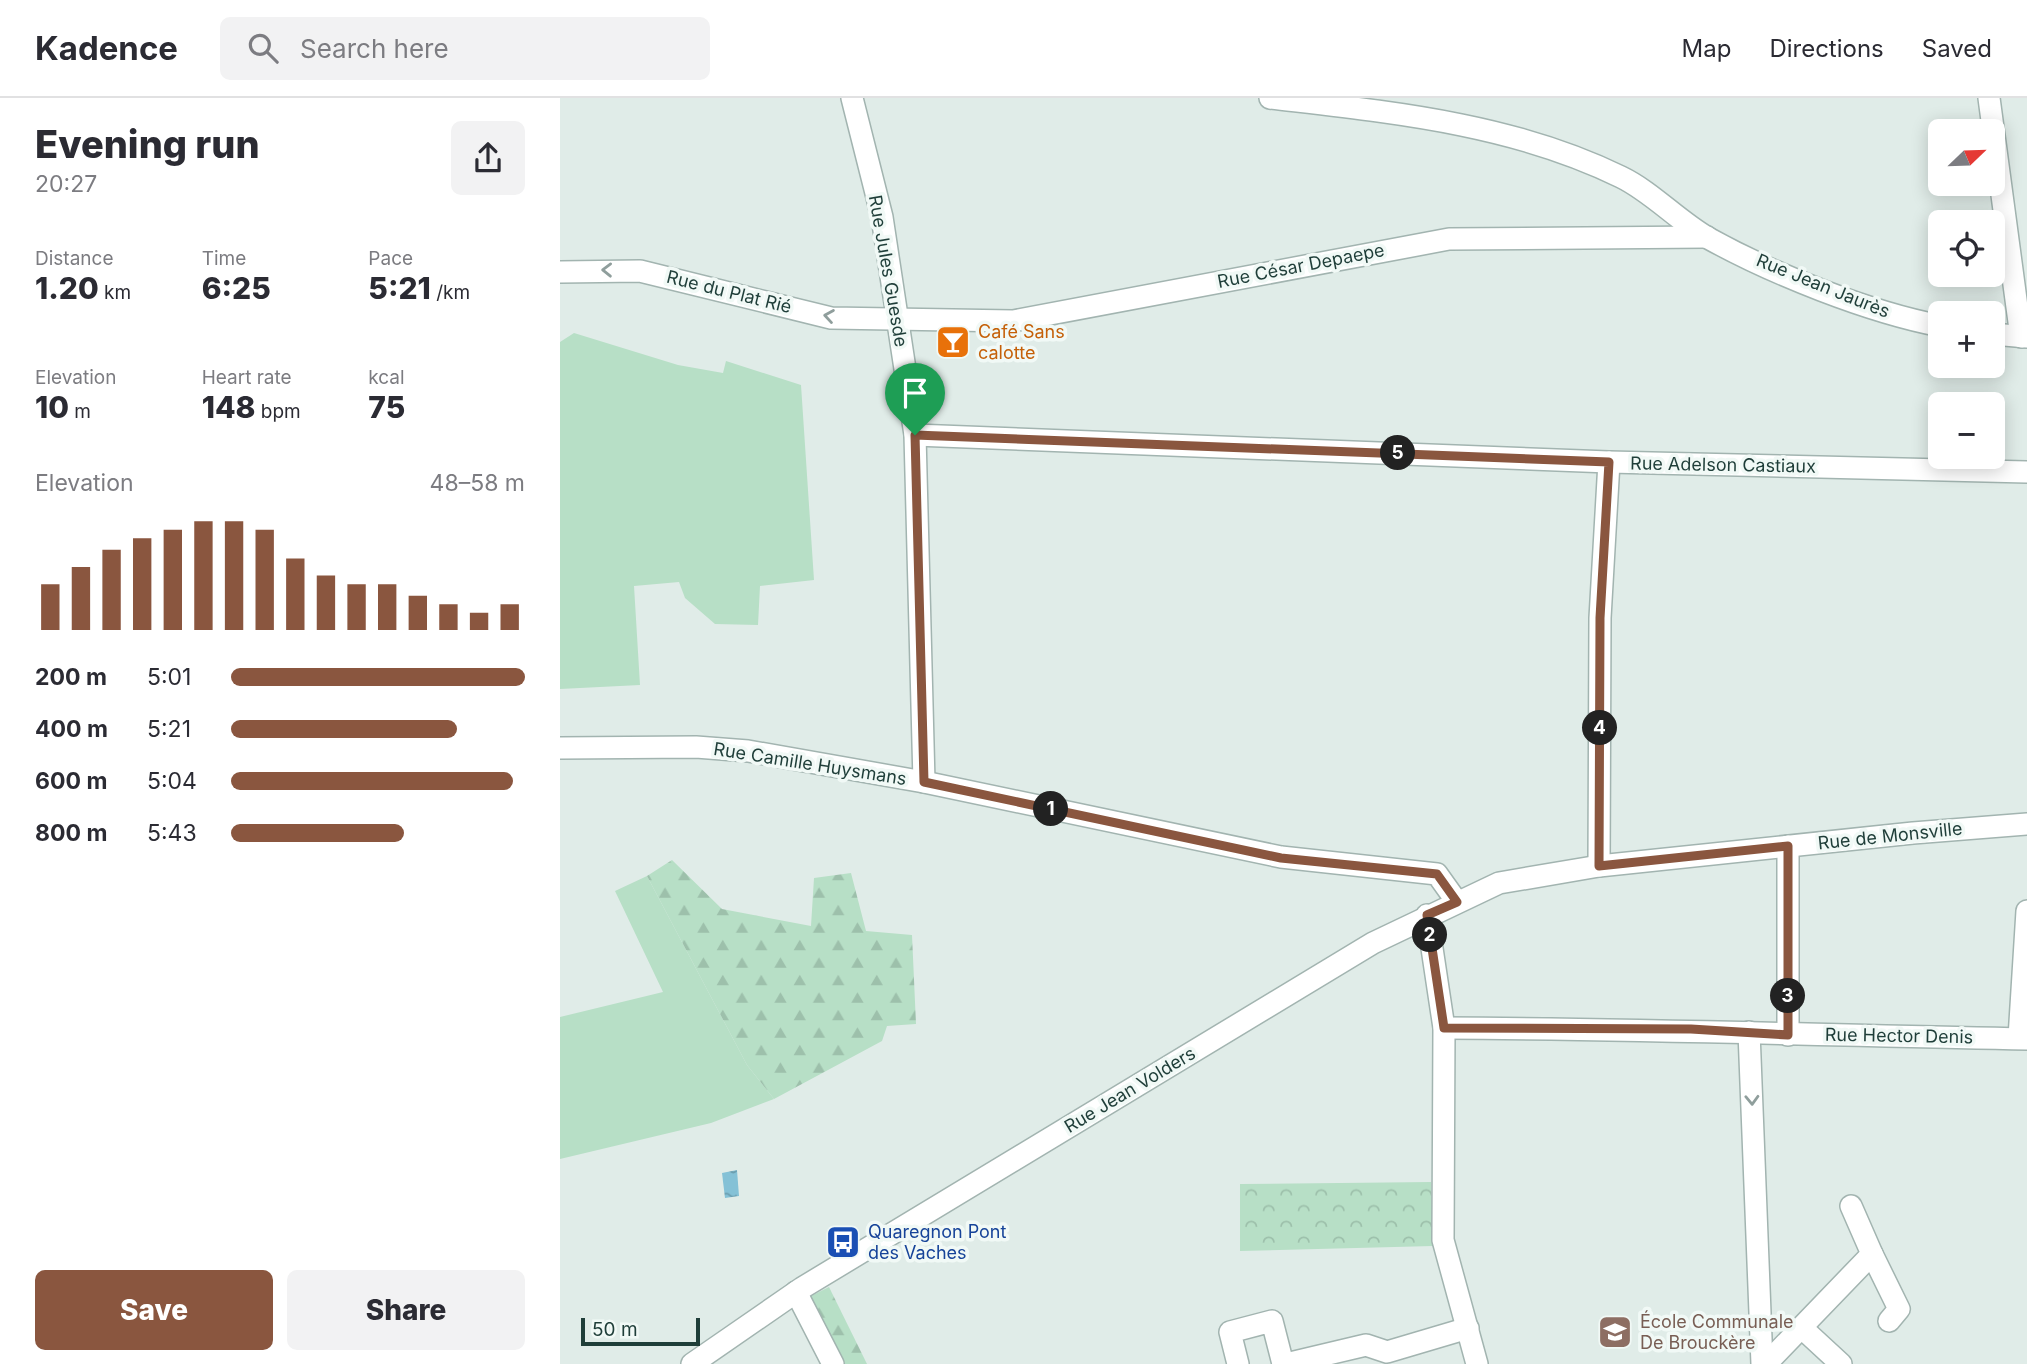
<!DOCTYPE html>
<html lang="en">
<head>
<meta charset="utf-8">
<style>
  :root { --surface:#fff; --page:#f2f2f3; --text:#2b2b33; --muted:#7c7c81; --line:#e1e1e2; --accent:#8a563f }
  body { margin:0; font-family:Inter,sans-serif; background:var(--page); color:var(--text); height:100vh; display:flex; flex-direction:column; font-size:26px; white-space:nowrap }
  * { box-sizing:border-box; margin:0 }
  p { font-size:23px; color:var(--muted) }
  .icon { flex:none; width:38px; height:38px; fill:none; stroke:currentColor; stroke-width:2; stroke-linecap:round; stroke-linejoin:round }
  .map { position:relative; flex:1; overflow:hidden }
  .panel { display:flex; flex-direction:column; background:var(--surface); width:560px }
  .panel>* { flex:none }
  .needle { width:46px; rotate:67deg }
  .fabs { position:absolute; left:1368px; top:21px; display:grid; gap:14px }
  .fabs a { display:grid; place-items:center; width:77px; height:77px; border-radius:10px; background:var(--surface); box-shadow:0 4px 18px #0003; font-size:35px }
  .scale { position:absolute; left:21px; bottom:18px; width:119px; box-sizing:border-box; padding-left:7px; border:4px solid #1f3e39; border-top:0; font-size:19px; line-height:24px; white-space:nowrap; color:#1f3e39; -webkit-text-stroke:5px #f1f9f6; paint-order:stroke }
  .pin { position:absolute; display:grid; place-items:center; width:60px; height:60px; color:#fff; margin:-72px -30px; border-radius:50% 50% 50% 0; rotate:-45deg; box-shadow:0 0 7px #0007 }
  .pin .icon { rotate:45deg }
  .km { position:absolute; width:35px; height:35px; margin:-18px; border-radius:50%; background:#222; color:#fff; font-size:19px; line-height:35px; text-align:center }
  .round { display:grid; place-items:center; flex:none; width:74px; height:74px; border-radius:10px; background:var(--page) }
  .headline { display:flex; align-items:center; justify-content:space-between; height:119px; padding:0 35px }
  h1 { font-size:38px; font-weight:800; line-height:52px }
  .figures { display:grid; grid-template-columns:repeat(3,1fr); gap:10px; height:119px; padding:7px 35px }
  .figures div { display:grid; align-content:center }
  .figures b { font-size:30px; font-weight:800 }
  .figures small { font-size:19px; font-weight:400 }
  .figures p { font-size:19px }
  .chart { height:196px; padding:14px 35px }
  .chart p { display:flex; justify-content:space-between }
  .chart svg { width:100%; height:126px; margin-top:7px; stroke:var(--accent); stroke-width:6 }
  .cta { display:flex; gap:14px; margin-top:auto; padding:14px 35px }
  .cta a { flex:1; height:80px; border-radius:10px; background:var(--accent); color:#fff; font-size:28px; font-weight:800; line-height:80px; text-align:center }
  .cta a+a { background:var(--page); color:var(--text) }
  ul { padding:0 35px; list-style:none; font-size:23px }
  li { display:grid; grid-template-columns:112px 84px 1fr; align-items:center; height:52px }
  li i { height:18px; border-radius:9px; background:var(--accent) }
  header { display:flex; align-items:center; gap:42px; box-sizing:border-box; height:98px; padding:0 35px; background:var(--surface); border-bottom:2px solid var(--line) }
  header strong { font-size:33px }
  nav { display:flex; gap:38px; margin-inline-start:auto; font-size:24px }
  .search { width:490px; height:63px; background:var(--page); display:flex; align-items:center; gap:18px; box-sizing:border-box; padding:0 24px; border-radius:10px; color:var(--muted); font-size:26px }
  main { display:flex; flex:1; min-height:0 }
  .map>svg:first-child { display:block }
  .green { fill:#b7dfc6 }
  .forest { fill:url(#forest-firs) }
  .park { fill:url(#park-crowns) }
  .water { fill:url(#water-ripples) }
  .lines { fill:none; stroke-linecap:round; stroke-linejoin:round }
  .minor-casing { stroke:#a2b4b0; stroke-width:24 }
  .minor { stroke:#fff; stroke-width:21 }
  .oneway { stroke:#8f9e9c }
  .route-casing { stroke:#fff; stroke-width:14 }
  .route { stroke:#8a563f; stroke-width:9 }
  .labels { text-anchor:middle; stroke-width:7; stroke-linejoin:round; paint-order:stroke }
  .street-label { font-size:18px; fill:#1f3e39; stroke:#f1f9f6 }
  .food-label { font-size:18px; fill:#c56008; stroke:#f1f9f6; text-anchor:start }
  .transit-label { font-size:18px; fill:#164399; stroke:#f1f9f6; text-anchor:start }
  .education-label { font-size:18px; fill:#785e54; stroke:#f1f9f6; text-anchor:start }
</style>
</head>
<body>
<header>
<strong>Kadence</strong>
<div class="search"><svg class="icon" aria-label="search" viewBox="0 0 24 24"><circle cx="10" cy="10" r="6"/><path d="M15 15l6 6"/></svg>Search here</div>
<nav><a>Map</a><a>Directions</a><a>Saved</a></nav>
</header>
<main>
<section class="panel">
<div class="headline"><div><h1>Evening run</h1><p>20:27</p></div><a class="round"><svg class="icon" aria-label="share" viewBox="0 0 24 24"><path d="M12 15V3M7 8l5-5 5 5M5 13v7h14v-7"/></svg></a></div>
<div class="figures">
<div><p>Distance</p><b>1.20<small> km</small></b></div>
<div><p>Time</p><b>6:25</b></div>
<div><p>Pace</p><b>5:21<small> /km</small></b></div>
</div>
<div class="figures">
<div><p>Elevation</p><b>10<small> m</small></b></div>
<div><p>Heart rate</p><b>148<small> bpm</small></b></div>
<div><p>kcal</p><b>75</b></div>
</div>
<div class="chart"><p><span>Elevation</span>48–58 m</p>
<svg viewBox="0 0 160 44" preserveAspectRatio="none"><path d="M5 44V28M15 44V22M25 44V16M35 44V12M45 44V9M55 44V6M65 44V6M75 44V9M85 44V19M95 44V25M105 44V28M115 44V28M125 44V32M135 44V35M145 44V38M155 44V35"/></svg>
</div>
<ul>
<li><b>200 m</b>5:01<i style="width:100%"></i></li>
<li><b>400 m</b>5:21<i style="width:77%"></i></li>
<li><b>600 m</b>5:04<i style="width:96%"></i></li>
<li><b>800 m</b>5:43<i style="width:59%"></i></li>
</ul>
<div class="cta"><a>Save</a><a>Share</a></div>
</section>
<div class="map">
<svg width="1467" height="1266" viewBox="0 0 1467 1266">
  <defs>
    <pattern id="forest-firs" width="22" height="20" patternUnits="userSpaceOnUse" patternTransform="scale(1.75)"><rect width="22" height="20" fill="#b7dfc6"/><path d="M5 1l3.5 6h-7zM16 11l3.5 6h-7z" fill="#9dc0ab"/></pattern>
    <pattern id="park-crowns" width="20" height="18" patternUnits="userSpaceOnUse" patternTransform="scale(1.75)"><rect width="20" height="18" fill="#b7dfc6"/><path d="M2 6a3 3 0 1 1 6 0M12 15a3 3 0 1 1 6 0" fill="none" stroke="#9dc0ab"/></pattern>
    <pattern id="water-ripples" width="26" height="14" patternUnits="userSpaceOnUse" patternTransform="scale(1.75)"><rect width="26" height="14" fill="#84c1d6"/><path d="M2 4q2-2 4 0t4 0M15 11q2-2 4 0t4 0" fill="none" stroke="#6b9eaf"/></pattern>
  </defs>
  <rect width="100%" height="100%" fill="#e0ece8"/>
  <g class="green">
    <path d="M14,235l104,32 45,8 3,-12 75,24 13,195 -54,6 -2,39 -43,-1 -30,-26 -6,-16 -45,4 6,99 -80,4v-347z"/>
    <path d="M87,778l100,189 27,34 -63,24 -151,36v-142l103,-25 -48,-101z"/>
  </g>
  <g class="forest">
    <path d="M112,762l50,49 89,17 3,-48 37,-5 15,58 46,4 4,89 -29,2 -5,15 -108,58 -27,-34 -100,-189z"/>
    <path d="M269,1189l38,77h-29l-33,-65z"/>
  </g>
  <path class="park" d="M871,1084l2,64 -193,5v-67z"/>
  <path class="water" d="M177,1072l2,26 -14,2 -3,-25z"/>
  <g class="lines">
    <g class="minor-casing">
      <g id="minor">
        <path d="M292,0l30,119 33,218 9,347"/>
        <path d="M710,0c119,14 241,25 351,79 31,15 56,43 87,61 65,36 160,74 233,88"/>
        <path d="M1429,0l32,239"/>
        <path d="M0,174l80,-1 191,47 182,3 436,-82 258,-2"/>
        <path d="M1433,236l34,3"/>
        <path d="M355,337l694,27 418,10"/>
        <path d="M0,650l136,-1 52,4 176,31 357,75 156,17 20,28"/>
        <path d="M1228,748v189"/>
        <path d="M1039,768l1,-248 9,-156"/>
        <path d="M867,817l17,113 -1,212 34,124"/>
        <path d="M884,930c194,1 388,7 583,11"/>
        <path d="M1189,934l13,332"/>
        <path d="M1459,940l8,-127"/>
        <path d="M1312,1156l27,55 -10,12"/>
        <path d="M236,1194l37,72"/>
        <path d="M1242,1230l39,36"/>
        <path d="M132,1266l110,-76 571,-345 126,-60 100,-17 314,-33 114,-9"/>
        <path d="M678,1266l-8,-32 42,-11 11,43"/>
        <path d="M726,1266l80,-19 21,7 81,-24"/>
        <path d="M1206,1266l106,-110 -21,-48"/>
      </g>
    </g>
    <use href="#minor" class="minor"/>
  </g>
  <defs><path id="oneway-chevron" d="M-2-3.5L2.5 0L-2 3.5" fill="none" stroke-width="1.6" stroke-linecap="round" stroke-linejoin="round" transform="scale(1.75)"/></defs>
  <g class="oneway">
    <use href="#oneway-chevron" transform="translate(47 172) rotate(-179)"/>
    <use href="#oneway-chevron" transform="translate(269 218) rotate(-171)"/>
    <use href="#oneway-chevron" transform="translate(1192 1002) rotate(88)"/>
  </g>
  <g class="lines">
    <g class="route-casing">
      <path id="route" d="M355,337l694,27 -9,156 -1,248 189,-20v189l-97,-6 -247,-1 -17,-113 30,-13 -20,-28 -156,-16 -357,-76z"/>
    </g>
    <use href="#route" class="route"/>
  </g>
  <defs>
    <g id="bar-square" transform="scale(1.75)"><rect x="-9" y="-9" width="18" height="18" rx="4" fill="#e8710a" stroke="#f1f9f6"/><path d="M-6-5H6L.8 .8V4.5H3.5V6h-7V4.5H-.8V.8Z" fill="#fff"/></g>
    <g id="bus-square" transform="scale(1.75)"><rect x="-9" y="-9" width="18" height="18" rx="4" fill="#1a4fb4" stroke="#f1f9f6"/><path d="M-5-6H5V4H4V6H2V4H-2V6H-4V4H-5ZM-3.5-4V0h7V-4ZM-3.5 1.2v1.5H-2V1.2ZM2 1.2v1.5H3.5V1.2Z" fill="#fff"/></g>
    <g id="school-square" transform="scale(1.75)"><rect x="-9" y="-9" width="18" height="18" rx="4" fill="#8d6e63" stroke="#f1f9f6"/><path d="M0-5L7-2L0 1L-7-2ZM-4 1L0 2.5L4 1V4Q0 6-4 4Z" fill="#fff"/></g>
  </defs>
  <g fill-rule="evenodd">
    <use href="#bar-square" x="393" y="244"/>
    <use href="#bus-square" x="283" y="1144"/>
    <use href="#school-square" x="1055" y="1234"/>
  </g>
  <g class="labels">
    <g class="street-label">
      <text transform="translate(741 168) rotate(-11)" y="6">Rue César Depaepe</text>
      <text transform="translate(328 173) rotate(80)" y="6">Rue Jules Guesde</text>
      <text transform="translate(1263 188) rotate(22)" y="6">Rue Jean Jaurès</text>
      <text transform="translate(169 194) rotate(14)" y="6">Rue du Plat Rié</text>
      <text transform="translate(1163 367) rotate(1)" y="6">Rue Adelson Castiaux</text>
      <text transform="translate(250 666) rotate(9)" y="6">Rue Camille Huysmans</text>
      <text transform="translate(1330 738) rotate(-6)" y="6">Rue de Monsville</text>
      <text transform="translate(1339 938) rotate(1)" y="6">Rue Hector Denis</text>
      <text transform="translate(570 992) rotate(-31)" y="6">Rue Jean Volders</text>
    </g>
    <g class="food-label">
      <text x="418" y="240">Café Sans<tspan x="418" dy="21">calotte</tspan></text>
    </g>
    <g class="transit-label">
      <text x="308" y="1140">Quaregnon Pont<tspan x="308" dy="21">des Vaches</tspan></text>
    </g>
    <g class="education-label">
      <text x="1080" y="1230">École Communale<tspan x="1080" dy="21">De Brouckère</tspan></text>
    </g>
  </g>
</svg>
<div class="fabs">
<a><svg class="needle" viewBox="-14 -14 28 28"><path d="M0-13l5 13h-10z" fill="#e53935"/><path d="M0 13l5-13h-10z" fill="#7c7c81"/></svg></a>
<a><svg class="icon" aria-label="locate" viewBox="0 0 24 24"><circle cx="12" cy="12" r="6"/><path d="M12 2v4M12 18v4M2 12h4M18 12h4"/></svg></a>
<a>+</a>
<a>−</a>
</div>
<div class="scale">50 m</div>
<div class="pin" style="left:355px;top:337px;background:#1e9e55"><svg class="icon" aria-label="arrive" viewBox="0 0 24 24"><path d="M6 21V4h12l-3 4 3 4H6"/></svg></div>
<b class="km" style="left:491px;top:711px">1</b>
<b class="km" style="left:870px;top:837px">2</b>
<b class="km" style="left:1228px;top:898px">3</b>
<b class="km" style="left:1040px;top:630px">4</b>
<b class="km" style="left:838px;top:355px">5</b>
</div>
</main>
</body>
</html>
